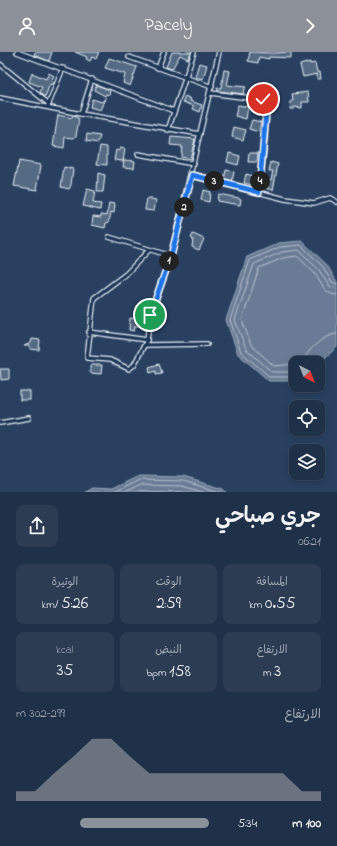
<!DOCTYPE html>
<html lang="ar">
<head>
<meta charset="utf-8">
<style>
  :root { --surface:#1f3049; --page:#2c3c53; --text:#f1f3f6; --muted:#a1a9b4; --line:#3c4b61; --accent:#8c9099 }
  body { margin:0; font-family:"Indie Flower","Playpen Sans Arabic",sans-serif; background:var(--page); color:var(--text); direction:rtl; height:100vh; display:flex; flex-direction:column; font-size:15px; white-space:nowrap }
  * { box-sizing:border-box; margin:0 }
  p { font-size:13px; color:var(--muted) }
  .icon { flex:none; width:22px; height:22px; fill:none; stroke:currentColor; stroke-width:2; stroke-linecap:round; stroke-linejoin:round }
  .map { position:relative; height:440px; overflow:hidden; direction:ltr }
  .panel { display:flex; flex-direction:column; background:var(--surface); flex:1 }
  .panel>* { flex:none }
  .needle { width:26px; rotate:138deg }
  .fabs { position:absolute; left:289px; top:304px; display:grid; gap:8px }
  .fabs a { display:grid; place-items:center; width:36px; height:36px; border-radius:8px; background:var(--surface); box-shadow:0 2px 6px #0003,0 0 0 1px var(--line); font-size:20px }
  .pin { position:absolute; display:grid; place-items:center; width:34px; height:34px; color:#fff; margin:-17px; border:2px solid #fff; border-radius:50%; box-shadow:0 1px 4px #0007 }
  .km { position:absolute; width:20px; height:20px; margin:-10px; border-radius:50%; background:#222; color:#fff; font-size:11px; line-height:20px; text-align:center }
  .round { display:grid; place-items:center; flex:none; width:42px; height:42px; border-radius:8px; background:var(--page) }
  .headline { display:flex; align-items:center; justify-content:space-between; height:68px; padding:0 16px }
  h1 { font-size:22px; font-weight:600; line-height:30px }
  .stats { display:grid; grid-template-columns:repeat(3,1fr); gap:6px; height:68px; padding:4px 16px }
  .stats div { display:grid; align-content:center; border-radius:8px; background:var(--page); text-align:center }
  .stats b { font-size:17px; font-weight:600 }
  .stats small { font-size:11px; font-weight:400 }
  .stats p { font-size:11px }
  .chart { height:112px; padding:8px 16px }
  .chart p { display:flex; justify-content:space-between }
  .chart svg { width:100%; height:72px; margin-top:4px; fill:var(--accent); opacity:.7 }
  ul { padding:0 16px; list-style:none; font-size:13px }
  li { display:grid; grid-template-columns:64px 48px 1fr; align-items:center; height:30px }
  li i { height:10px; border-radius:5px; background:var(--accent) }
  header { display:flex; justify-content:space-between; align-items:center; height:52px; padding:0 16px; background:var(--accent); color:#fff; font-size:18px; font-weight:600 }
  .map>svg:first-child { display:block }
  .water { fill:#6b7c95; stroke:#9dabbd }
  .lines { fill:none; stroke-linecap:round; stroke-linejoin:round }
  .shore { stroke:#b6c2d0; stroke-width:1 }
  .building { fill:#556a83; stroke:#e8f1f8 }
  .street-casing { stroke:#e8f1f8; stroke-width:6 }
  .street { stroke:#1d3557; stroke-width:3.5 }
  .route-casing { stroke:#fff; stroke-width:8 }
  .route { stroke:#1a73e8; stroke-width:5 }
</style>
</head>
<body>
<header><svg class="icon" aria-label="forward" viewBox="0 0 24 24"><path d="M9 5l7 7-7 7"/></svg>Pacely<svg class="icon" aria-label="person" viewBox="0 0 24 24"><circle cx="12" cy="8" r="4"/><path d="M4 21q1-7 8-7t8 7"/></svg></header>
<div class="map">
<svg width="337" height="440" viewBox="0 0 337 440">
  <rect width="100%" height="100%" fill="#294061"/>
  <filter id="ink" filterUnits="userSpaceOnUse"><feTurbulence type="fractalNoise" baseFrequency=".025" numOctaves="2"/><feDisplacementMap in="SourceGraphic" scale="8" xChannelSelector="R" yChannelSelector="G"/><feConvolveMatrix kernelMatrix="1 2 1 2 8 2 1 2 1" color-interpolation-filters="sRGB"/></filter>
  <g filter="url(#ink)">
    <g class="water">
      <path d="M302,189l25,24 10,17v65l-19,17 -22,-1v15l-5,3h-22l-31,-27 -12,-34 21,-63 32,-14z"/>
      <path d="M138,424l45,1 41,12 3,3h-142l7,-4 19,1z"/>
    </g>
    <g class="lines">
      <g class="shore">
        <path d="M303,311c2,-12 22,-29 34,-29"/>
        <path d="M296,312l-22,2 -23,-21 -9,-25 17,-52 24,-10 14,-2c6,6 13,12 18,18 7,9 8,20 22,21"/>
        <path d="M296,318l-8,2h-16l-26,-23 -11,-29 19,-56 28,-12 17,-2 20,20 10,16 8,3"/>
        <path d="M296,323l-6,2h-20l-29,-25 -11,-32 20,-60 30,-13 21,-2 22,22 9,15 5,2"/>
        <path d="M115,440l24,-12 44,1 37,11"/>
        <path d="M126,440l15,-7 41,1 21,6"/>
        <path d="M139,440h44"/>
      </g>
    </g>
    <g class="building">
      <path d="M35,0h17l-3,9 -15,-6z"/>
      <path d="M75,0h24l-3,7 -4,-2 -2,4 -4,-2 1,-2z"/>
      <path d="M172,0h19l-3,7 -8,-4 -8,14 -6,-2z"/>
      <path d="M250,0l23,1 18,-1v6l-22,-1v2l-10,-2 -1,6 -10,-2z"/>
      <path d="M109,6l28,9 -7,19 -7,-3 2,-9 -20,-6z"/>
      <path d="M310,10v2l5,-1 2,9h3l1,7h-4v-5l-14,3 -3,-12z"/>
      <path d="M199,11l8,2 -4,14 -8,-2z"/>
      <path d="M224,18l6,1 -3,14 19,2 -3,4 1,3 -26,-3 -1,-3h4z"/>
      <path d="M32,21l14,6 3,-6 5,3 -3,5 3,2 -1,2 -3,-1 -5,13 -5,-5 2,-5 -13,-5z"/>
      <path d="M96,33l14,5 -1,5 -3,-1 -1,2 -11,-6z"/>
      <path d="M308,40l1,10h-7v6l-8,-1v2h-4l1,-8h2l-1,-7z"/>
      <path d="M185,44l6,3 -1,2 12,4 -2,7 -7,-3 1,-3 -11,-4z"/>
      <path d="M106,45l-6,13 -10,-3 2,-8 10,3z"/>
      <path d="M238,53l10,2 -2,12 -11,-3z"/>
      <path d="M58,63l14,3v-2l5,1v1l2,1 -3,17 -2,2 -9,-1 -1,11 -11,-2z"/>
      <path d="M252,68l9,2 -2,10 -10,-3z"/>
      <path d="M234,75l12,3 -3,10 -11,-3z"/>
      <path d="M87,82l13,2 -2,7 -12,-2z"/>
      <path d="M171,85l24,2 -5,20 -9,-2 1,-11 -12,-1z"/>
      <path d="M100,94l7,1v18l-10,-1z"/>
      <path d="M120,96l5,1 -2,12 -9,-1 2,-10 4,1z"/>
      <path d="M229,101l11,3 -2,9 -11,-3z"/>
      <path d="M249,101h9l-1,9h-9z"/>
      <path d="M124,108l11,1 -1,7 -11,-1z"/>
      <path d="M19,109l22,4 -4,25 -23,-4z"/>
      <path d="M271,110l7,2 -5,26 -10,-3 2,-9 6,2 2,-9h-4z"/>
      <path d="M64,115l9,2 -2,16 -2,4 -8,-2z"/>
      <path d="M226,118l8,2 -2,10 -8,-2z"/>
      <path d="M98,121l7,2 -2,17h-6z"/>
      <path d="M246,122l11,3 -1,9 -12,-3z"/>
      <path d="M87,137l8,2 -2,12 8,1 -1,6 -17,-4z"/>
      <path d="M203,138l7,2 -1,10 -8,-2z"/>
      <path d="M218,142l21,4 2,1 -1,6 -23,-4z"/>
      <path d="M147,146l9,2 -2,11 -9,-1z"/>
      <path d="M109,151l6,1 -1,9 -3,-1 -2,10 -3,1 -1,5 -13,-3 1,-9 8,1v-3l6,1z"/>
      <path d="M193,182l11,5 -5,11 -7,-3 1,-8 -2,-1z"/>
      <path d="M130,266l8,1v7h-3l-1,5 -5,-1z"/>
      <path d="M32,287l8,1 -1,10 -9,-1v-3h-6l7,-3z"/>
      <path d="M159,312l3,9 -6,1v-3l-6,2 -1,-6z"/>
      <path d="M90,313h12l-1,9 -11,-1z"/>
      <path d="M0,317h9v10l-8,1z"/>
      <rect x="20" y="339" width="10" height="9"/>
    </g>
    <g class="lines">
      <g class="street-casing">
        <g id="street">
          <path d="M17,0l157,59"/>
          <path d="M129,5l83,30"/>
          <path d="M0,12l49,40"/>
          <path d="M158,16l6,-16"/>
          <path d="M210,41l56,7 -1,37 -6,55"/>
          <path d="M0,46l81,16 119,20"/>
          <path d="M48,54l15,-38"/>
          <path d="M81,62l11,-35"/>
          <path d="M168,78l26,-78"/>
          <path d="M138,102l56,10"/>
          <path d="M192,123l93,24 29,4 16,-5 7,4"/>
          <path d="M109,185l62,19"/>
          <path d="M149,198l-23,24 -32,24 -7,60 23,2 19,9 5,-4 13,-25 3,-25 21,-59 48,-204"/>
          <path d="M89,280l58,8"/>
          <path d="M145,293l62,-1"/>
          <path d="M0,371l29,-5"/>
        </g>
      </g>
      <use href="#street" class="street"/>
    </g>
  </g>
  <g class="lines" filter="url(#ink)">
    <g class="route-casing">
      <path id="route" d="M150,263l21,-59 21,-81 67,17 8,-90 -4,-3"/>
    </g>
    <use href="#route" class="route"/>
  </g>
</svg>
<div class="fabs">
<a><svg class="needle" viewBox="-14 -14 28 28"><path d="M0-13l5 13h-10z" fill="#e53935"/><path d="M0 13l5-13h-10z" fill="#a1a9b4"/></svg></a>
<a><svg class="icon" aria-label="locate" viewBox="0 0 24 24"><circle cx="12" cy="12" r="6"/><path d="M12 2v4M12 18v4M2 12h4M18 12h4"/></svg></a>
<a><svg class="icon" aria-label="layers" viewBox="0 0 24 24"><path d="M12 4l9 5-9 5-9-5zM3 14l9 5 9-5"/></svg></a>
</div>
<div class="pin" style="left:150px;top:263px;background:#1e9e55"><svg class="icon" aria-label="arrive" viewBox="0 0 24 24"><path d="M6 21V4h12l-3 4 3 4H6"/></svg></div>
<div class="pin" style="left:263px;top:47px;background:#d93025"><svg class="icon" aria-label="check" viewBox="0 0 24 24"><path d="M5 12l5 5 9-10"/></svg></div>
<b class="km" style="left:169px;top:209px">1</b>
<b class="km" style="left:184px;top:155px">2</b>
<b class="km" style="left:214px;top:129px">3</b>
<b class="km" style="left:260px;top:129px">4</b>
</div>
<section class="panel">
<div class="headline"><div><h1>جري صباحي</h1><p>06:21</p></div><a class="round"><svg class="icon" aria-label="share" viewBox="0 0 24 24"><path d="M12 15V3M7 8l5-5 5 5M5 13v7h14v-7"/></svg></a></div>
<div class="stats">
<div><p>المسافة</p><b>0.55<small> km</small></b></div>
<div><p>الوقت</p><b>2:59</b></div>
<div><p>الوتيرة</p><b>5:26<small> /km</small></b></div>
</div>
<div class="stats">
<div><p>الارتفاع</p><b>3<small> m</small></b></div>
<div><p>النبض</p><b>158<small> bpm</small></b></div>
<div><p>kcal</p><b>35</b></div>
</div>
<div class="chart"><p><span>الارتفاع</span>299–302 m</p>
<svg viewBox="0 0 160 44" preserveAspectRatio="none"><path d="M0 44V38L10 38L20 27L30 17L40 6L50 6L60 17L70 27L80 27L90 27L100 27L110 27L120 27L130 27L140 27L150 38L160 38V44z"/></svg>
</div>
<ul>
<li><b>100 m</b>5:34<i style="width:67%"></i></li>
</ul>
</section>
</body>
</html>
